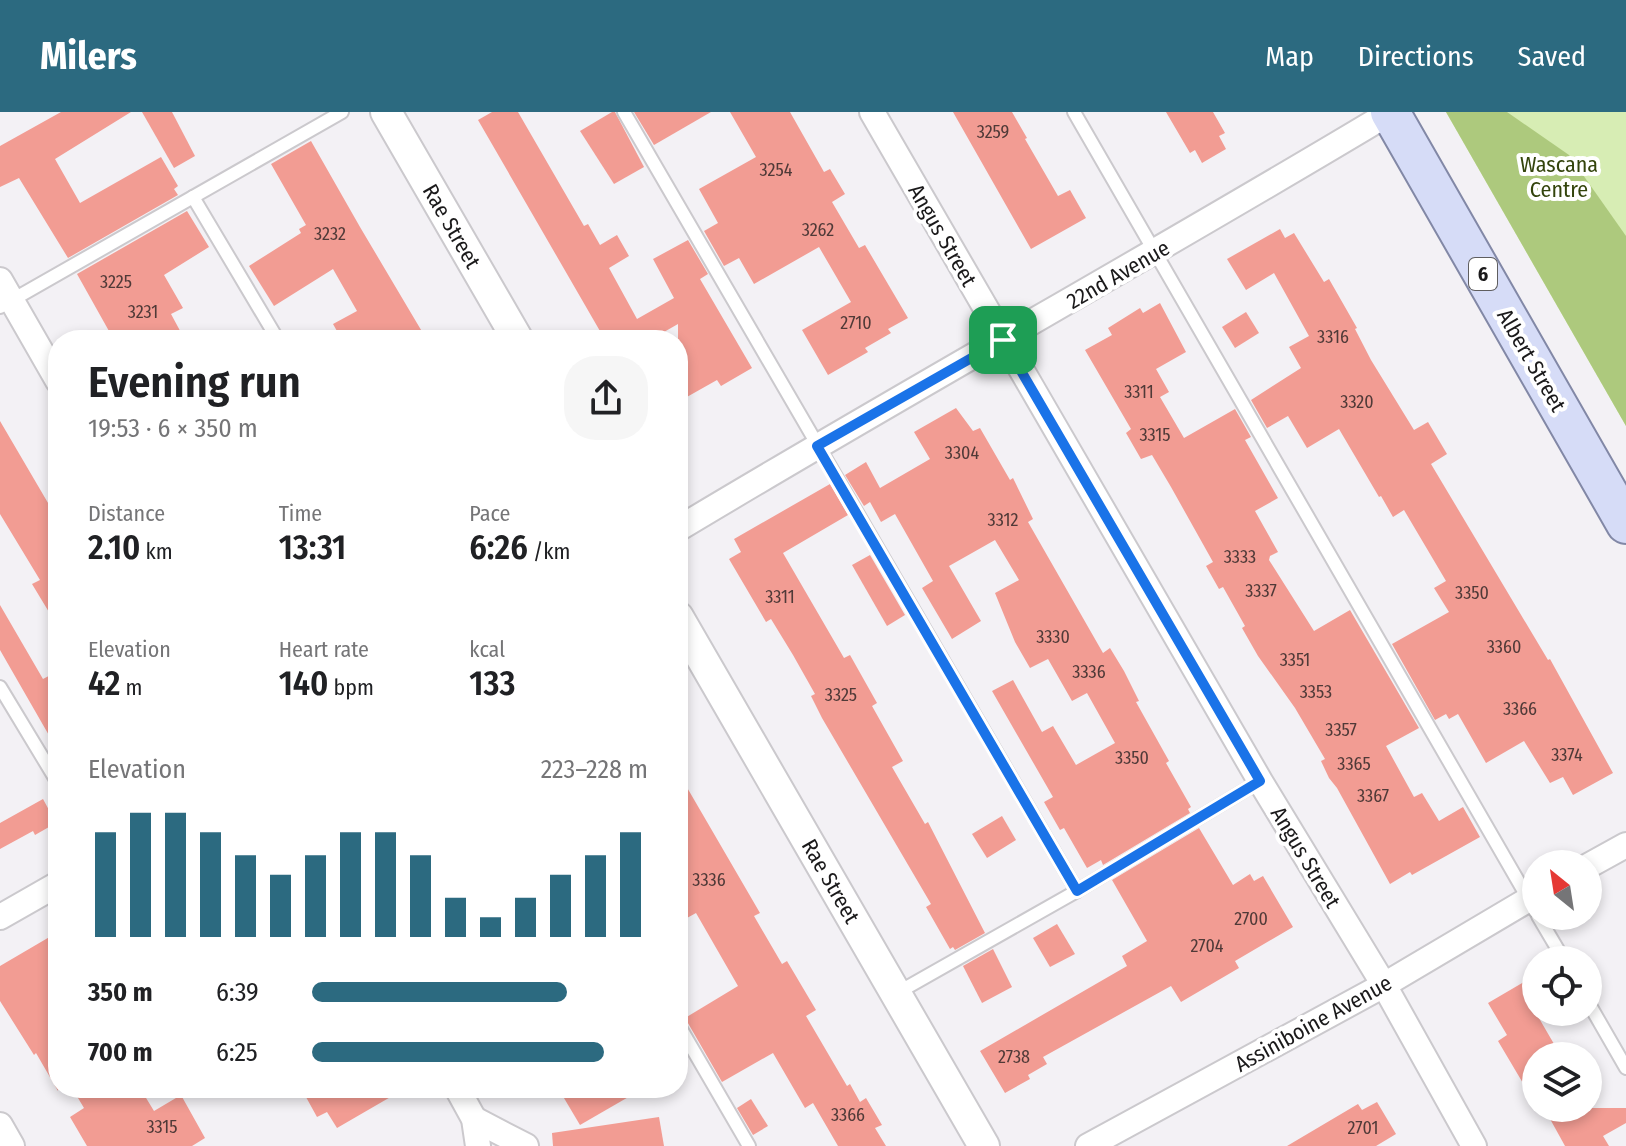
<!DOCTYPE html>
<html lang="en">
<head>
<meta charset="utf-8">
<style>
  :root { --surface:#fff; --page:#f6f6f6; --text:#202124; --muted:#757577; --accent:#2c6a80 }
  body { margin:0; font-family:"Fira Sans Condensed",sans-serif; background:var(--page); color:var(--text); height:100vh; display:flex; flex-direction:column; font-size:30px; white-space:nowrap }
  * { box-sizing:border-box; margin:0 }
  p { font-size:26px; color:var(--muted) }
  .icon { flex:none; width:44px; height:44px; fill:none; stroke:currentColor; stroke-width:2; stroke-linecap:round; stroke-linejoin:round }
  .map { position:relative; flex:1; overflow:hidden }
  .panel { position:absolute; left:48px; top:218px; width:640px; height:768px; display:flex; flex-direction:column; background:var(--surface); border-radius:32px; box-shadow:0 4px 12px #0003 }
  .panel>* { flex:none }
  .needle { width:52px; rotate:330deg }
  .fabs { position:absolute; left:1522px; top:738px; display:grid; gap:16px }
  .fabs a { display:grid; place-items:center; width:80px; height:80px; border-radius:50%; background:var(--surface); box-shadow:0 4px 12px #0003; font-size:40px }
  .pin { position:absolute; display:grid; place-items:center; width:68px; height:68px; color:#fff; margin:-34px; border-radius:16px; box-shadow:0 4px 12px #0006 }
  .round { display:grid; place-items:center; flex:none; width:84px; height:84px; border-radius:32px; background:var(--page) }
  .head { display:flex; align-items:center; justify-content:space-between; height:136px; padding:0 40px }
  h1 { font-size:44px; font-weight:600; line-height:60px }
  .figures { display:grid; grid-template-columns:repeat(3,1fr); gap:12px; height:136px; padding:8px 40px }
  .figures div { display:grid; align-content:center }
  .figures b { font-size:34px; font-weight:600 }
  .figures small { font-size:22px; font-weight:400 }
  .figures p { font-size:22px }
  .chart { height:224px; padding:16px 40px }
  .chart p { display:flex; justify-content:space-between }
  .chart svg { width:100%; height:144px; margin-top:8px; stroke:var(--accent); stroke-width:6 }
  ul { padding:0 40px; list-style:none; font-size:26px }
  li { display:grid; grid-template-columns:128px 96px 1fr; align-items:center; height:60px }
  li i { height:20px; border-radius:10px; background:var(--accent) }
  header { display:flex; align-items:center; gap:48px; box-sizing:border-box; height:112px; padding:0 40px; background:var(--accent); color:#fff }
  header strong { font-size:38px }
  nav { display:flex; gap:44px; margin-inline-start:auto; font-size:28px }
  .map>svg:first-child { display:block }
  .green { fill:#d7edb4 }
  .forest { fill:#adc97d }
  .building { fill:#f29c93 }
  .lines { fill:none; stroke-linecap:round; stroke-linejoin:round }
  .service-casing { stroke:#cbc9cd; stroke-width:16 }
  .minor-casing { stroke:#cbc9cd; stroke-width:28 }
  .tertiary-casing { stroke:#cbc9cd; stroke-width:34 }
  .primary-casing { stroke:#8288a6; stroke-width:42 }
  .service { stroke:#fff; stroke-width:12 }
  .minor { stroke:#fff; stroke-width:24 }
  .tertiary { stroke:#fff; stroke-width:30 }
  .primary { stroke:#d6dcf7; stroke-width:38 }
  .route-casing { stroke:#fff; stroke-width:16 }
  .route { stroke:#1a73e8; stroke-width:10 }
  .labels { text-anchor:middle; stroke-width:8; stroke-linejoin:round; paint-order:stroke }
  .number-label { font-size:18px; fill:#503a38 }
  .shield { fill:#fff; stroke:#5f5e5f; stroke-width:2 }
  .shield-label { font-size:20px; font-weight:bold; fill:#1a191a }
  .park-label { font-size:22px; fill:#33440c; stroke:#fff }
  .street-label { font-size:22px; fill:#1a191a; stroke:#fff }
</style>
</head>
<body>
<header>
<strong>Milers</strong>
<nav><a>Map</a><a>Directions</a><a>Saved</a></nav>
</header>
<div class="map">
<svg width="1626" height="1034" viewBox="0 0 1626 1034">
  <rect width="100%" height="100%" fill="#f3f1f5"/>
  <path class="green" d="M1446,0h180v314z"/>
  <path class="forest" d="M1446,0h61l62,43 57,81v190z"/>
  <g class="building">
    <path d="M61,0h70l-76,47 25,44 81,-46 17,29 -4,3 4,6 -110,63 -49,-80 -19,9v-41z"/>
    <path d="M142,0h30l23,44 -21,12z"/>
    <path d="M492,0h26l66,114 4,-2 12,21 17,-10 12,21 -20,12 28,51 37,-21 -21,-39 35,-19 20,34 -8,5 52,89 -31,18 -4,-6 -39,22v-78l-28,16h-49l3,-2 -126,-218z"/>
    <path d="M612,0h3l29,55 -30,17 -34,-53z"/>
    <path d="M634,0h77l-57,33z"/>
    <path d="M730,0h60l34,60 6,-3 15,25 -13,8 27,46 6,-3 43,73 -20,11 3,4 -26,15 3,4 -40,23 -26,-45 49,-28 -32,-55 -65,37 -15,-26 -15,8 -20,-35 14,-8 -19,-34 57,-32z"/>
    <path d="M953,0h59l15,26 -2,1 33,57 12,-6 16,28 -55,31z"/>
    <path d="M1166,0h47l12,21 -6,3 7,13 -24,14 -7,-13 -5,3z"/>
    <path d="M311,29l49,86 67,113h-85l-9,-16 24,-13 -24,-42 -59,37 -25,-40 52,-33 -2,-4 7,-4 -35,-61z"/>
    <path d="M187,99l22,36 -45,28 19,33 -12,6 14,26h-71l-37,-66z"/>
    <path d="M1280,117l5,9 9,-5 30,49 5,-3 28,49 -2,1 16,31 43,70 14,-8 19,32 -16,10 117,196 2,-1 63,114 -40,22 -10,-18 -13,6 -26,-42 -38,22 -28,-49 -9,5 -3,-5 -11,6 -43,-76 57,-32 -15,-24 12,-7 -42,-71 -11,7 -12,-21 -2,1 -40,-68 -32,19 -19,-32 -21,12 -16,-28 50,-32 -12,-21 20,-11 -35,-63 -28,17 -19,-31z"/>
    <path d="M1160,191l26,49 -30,17 13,23 -9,5 24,41 51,-29 16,28 -6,3 33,58 -23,13 23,41 -8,4 -1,4 45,71 36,-21 69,118 -33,18 28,51 8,-4 17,28 24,-14 17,30 -68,38 -2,-3 -20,12 -53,-96 -8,-10 -8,-17 4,-2 -30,-51 -37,-52 -16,-28 3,-2 -22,-39 -4,2 -13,-23 7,-4 -42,-75 -19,-32 -11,4 -15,-26 5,-4 -46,-79 27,-15 -4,-7 32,-20 3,5z"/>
    <path d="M1246,200l13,21 -24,15 -13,-21z"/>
    <path d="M956,296l17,23 7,-3 30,52 3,-2 20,41 -5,3 75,131 7,-5 14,23 15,30 -3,1 33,59 -3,2 25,44 -3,2 2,4 -87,52 -2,-5 -14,8 -23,-40 -4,2 -16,-28 9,-5 -61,-106 21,-11 29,52 11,-6 23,39 39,-22 -28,-50 -15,8 -24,-42 -18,9 -15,-26 -20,-49 24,-13 -24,-40 -46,26 32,55 -29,18 -30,-51 11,-7 -38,-67 -14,8 -11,-20 -6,4 -19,-31 21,-13 14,26 50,-29 -16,-27z"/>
    <path d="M0,309l58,99v107l-26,-43 8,-4 -40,-66z"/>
    <path d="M830,372l18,31 -65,38 61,105 6,-3 27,48 -5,3 31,55 -11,6 33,57 3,-2 57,111 -30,17 -2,-3 -3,2 -24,-42 5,-3 -109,-186 -11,-22 4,-2 -22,-39 -22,-36 -5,3 -37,-63 12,-7 -7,-13z"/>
    <path d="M870,443l35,60 -18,11 -35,-61z"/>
    <path d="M0,493l43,74 15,-8v80l-58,-101z"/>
    <path d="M678,660l82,141 -6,3 28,48 5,-3 29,49 -10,6 41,70 3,-2 10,18 6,-4 16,27 -7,3 11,18h-48l-25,-43 -8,5 -32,-55 -51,29 -37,-64 53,-32 -42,-73 -18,10z"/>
    <path d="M43,687l13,24 -21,12 -2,-4 -33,18v-26z"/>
    <path d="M1002,704l14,24 -29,18 -15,-24z"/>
    <path d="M1199,716l34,57 17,-11 4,7 9,-5 30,51 -58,34 4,7 -58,34 -10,-16 -128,71 4,7 -19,11 2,4 -25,14 -25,-42 147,-85 -5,-10 25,-15 -35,-61z"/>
    <path d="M1057,812l18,30 -25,13 -17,-29z"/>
    <path d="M58,820v159l-22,-38 -2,2 -34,-54v-35z"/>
    <path d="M993,837l19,38 -30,16 -19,-37z"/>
    <path d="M1536,863v38l25,43h-25v49l-38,-64 9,-6 -19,-32z"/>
    <path d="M72,976h68l14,23 27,-16 24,43 -13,8h-105l-17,-29 14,-9z"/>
    <path d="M301,976h105l-69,40 -10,-16 -10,5z"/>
    <path d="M558,976h86l-64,37z"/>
    <path d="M751,987l17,27 -15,9 -16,-27z"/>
    <path d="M1377,990l19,32 -20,12h-89l71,-42 4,6z"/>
    <path d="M1544,996h82v15l-23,13 6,10h-44z"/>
    <path d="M659,1005l5,29h-111l-1,-13z"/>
  </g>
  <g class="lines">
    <g class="service-casing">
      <g id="service">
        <path d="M624,0l453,779"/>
        <path d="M1074,0l462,800"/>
        <path d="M193,85l85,143"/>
        <path d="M0,195l342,-195"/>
        <path d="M0,575l58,96"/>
        <path d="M1538,804l26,44"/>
        <path d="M897,881l180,-102 183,-110"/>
        <path d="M1588,890l38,66"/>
        <path d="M678,912l71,122"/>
      </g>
    </g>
    <g class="minor-casing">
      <g id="minor">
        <path d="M872,0l388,669 124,204 90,161"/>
        <path d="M0,168l58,101"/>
        <path d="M678,417c236,-142 477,-275 713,-417"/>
        <path d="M1588,754l38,-21"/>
        <path d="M0,805l58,-33"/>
        <path d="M457,976l17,31 4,27"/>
        <path d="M474,1007l52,27"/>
        <path d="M0,1013l12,21"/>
        <path d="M1088,1034l296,-161 152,-90"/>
      </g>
    </g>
    <g class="tertiary-casing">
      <g id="tertiary">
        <path d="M386,0l132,228"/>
        <path d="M678,505l306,529"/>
      </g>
    </g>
    <g class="primary-casing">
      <path id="primary" d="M1390,0l236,412"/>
    </g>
    <use href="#service" class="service"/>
    <use href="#minor" class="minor"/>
    <use href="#tertiary" class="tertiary"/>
    <use href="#primary" class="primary"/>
  </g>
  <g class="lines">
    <g class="route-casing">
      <path id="route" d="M1003,228l257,441 -183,110 -260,-445z"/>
    </g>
    <use href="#route" class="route"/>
  </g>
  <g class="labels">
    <g class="number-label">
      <text x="993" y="26">3259</text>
      <text x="776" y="64">3254</text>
      <text x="818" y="124">3262</text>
      <text x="330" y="128">3232</text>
      <text x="116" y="176">3225</text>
      <text x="143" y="206">3231</text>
      <text x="856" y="217">2710</text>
      <text x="1333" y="231">3316</text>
      <text x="1139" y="286">3311</text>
      <text x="1357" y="296">3320</text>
      <text x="1155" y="329">3315</text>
      <text x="962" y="347">3304</text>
      <text x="1003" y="414">3312</text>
      <text x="1240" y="451">3333</text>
      <text x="1261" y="485">3337</text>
      <text x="1472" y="487">3350</text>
      <text x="780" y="491">3311</text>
      <text x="1053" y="531">3330</text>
      <text x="1504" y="541">3360</text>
      <text x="1295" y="554">3351</text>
      <text x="1089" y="566">3336</text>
      <text x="1316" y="586">3353</text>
      <text x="841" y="589">3325</text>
      <text x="1520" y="603">3366</text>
      <text x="1341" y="624">3357</text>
      <text x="1567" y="649">3374</text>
      <text x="1132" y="652">3350</text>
      <text x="1354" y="658">3365</text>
      <text x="1373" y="690">3367</text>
      <text x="709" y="774">3336</text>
      <text x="1251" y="813">2700</text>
      <text x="1207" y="840">2704</text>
      <text x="1014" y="951">2738</text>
      <text x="848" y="1009">3366</text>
      <text x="162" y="1021">3315</text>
      <text x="1363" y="1022">2701</text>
    </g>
    <rect class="shield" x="1469" y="146" width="28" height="32" rx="6"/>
    <g class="shield-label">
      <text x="1483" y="169">6</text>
    </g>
    <g class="park-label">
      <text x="1559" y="60">Wascana<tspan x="1559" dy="25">Centre</tspan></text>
    </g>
    <g class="street-label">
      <text transform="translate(452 114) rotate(60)" y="8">Rae Street</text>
      <text transform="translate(943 123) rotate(60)" y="8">Angus Street</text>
      <text transform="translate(1118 162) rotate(-30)" y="8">22nd Avenue</text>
      <text transform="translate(1532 248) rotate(60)" y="8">Albert Street</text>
      <text transform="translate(1306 745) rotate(59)" y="8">Angus Street</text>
      <text transform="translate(831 769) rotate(60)" y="8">Rae Street</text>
      <text transform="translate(1313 911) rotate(-29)" y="8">Assiniboine Avenue</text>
    </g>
  </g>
</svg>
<div class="fabs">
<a><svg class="needle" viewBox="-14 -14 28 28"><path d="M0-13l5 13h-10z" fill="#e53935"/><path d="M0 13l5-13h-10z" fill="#757577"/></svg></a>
<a><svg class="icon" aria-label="locate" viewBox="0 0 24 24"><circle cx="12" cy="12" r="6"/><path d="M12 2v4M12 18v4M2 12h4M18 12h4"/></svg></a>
<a><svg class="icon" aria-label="layers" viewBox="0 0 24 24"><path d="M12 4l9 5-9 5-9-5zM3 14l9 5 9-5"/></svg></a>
</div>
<div class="pin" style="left:1003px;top:228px;background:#1e9e55"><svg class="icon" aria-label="arrive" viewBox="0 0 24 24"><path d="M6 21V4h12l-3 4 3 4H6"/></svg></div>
<section class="panel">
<div class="head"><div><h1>Evening run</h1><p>19:53 · 6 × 350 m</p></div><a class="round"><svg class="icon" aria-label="share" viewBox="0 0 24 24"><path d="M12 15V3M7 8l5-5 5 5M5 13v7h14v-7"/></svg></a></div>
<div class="figures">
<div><p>Distance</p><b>2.10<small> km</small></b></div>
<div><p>Time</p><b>13:31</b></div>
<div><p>Pace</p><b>6:26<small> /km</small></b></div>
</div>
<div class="figures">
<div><p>Elevation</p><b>42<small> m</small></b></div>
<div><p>Heart rate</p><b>140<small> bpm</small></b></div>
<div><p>kcal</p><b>133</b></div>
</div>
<div class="chart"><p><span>Elevation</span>223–228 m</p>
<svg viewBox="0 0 160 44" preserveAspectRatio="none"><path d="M5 44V12M15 44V6M25 44V6M35 44V12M45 44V19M55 44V25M65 44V19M75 44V12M85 44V12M95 44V19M105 44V32M115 44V38M125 44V32M135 44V25M145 44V19M155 44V12"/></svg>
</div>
<ul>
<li><b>350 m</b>6:39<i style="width:76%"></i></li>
<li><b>700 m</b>6:25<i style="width:87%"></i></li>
</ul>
</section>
</div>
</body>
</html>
